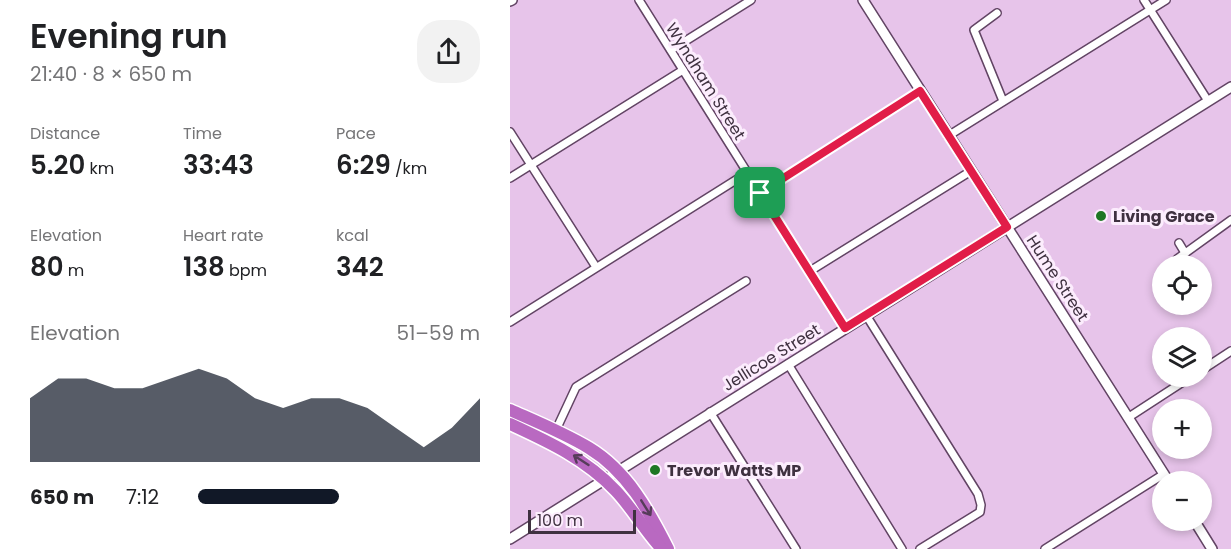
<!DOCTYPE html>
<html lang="en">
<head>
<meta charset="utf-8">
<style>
  :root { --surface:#fff; --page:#f2f2f2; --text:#202124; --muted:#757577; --accent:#111827 }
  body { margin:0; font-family:Poppins,sans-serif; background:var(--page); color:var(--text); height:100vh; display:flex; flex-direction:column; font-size:22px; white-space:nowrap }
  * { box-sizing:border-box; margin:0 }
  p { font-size:20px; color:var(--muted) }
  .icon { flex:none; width:33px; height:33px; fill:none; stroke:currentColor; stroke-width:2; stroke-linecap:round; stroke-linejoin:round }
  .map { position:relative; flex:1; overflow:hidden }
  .details { display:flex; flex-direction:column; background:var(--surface); width:510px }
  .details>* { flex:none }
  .controls { position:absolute; left:642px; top:255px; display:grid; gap:12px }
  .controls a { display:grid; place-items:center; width:60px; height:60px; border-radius:50%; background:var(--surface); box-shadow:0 3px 9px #0003; font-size:30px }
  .scale { position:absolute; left:18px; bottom:15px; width:108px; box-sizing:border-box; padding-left:6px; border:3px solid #3f3140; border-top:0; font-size:16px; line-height:21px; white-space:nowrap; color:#3f3140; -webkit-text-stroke:4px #fcedfd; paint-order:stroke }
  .pin { position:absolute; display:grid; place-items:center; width:51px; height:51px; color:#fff; margin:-26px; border-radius:12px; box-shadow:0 3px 9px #0006 }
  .round { display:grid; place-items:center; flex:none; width:63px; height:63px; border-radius:24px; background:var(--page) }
  .overview { display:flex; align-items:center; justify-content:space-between; height:102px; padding:0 30px }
  h1 { font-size:33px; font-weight:600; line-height:45px }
  .figures { display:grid; grid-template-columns:repeat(3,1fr); gap:9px; height:102px; padding:6px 30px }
  .figures div { display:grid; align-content:center }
  .figures b { font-size:26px; font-weight:600 }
  .figures small { font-size:16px; font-weight:400 }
  .figures p { font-size:16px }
  .chart { height:168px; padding:12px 30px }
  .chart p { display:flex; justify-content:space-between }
  .chart svg { width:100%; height:108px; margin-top:6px; fill:var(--accent); opacity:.7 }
  ul { padding:0 30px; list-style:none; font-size:20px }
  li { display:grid; grid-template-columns:96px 72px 1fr; align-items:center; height:45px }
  li i { height:15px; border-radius:8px; background:var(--accent) }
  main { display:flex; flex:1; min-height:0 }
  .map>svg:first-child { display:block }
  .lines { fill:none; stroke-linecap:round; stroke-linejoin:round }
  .street-casing { stroke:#624464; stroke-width:10 }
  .secondary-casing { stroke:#624464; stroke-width:12 }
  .highway-casing { stroke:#fff; stroke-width:15 }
  .street { stroke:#fff; stroke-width:7 }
  .secondary { stroke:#fff; stroke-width:9 }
  .highway { stroke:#b969c1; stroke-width:12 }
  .oneway { stroke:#573c5a }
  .route-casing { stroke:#fff; stroke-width:12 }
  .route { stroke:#e11d48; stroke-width:8 }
  .poi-dot { fill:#1e7724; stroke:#fcedfd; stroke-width:2 }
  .labels { text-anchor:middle; stroke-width:6; stroke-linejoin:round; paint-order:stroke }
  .street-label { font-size:16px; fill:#3f3140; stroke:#fcedfd }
  .poi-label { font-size:16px; font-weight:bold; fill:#3f3140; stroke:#fcedfd; text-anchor:start }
</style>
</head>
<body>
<main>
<section class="details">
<div class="overview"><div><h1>Evening run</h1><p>21:40 · 8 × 650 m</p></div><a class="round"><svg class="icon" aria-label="share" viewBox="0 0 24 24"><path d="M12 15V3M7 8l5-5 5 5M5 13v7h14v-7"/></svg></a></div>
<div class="figures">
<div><p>Distance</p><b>5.20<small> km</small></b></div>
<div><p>Time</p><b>33:43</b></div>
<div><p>Pace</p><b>6:29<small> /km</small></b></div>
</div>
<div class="figures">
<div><p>Elevation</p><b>80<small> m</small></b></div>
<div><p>Heart rate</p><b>138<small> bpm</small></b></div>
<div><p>kcal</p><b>342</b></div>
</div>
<div class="chart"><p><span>Elevation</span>51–59 m</p>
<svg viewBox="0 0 160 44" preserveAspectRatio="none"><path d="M0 44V18L10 10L20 10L30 14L40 14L50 10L60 6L70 10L80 18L90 22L100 18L110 18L120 22L130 30L140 38L150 30L160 18V44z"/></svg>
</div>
<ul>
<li><b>650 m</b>7:12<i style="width:50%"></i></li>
</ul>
</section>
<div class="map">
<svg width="721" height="549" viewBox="0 0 721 549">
  <rect width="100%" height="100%" fill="#e7c4ea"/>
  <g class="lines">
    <g class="street-casing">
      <g id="street">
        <path d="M129,0l206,328"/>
        <path d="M634,0l64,101"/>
        <path d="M487,13l-23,17 29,71"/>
        <path d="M161,50l80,-50"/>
        <path d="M0,132l86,135"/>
        <path d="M438,136l218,-136"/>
        <path d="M0,178l173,-108"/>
        <path d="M250,193l160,-102"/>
        <path d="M669,243l6,10"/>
        <path d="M667,259l54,-39"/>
        <path d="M300,271l161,-100"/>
        <path d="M356,315l112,179 3,11 -1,7 -60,37"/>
        <path d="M0,322l237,-149"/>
        <path d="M278,364l114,185"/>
        <path d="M692,370l29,-19"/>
        <path d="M200,412l86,137"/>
        <path d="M619,417l63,-41"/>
        <path d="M46,430l20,-43 170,-106"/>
        <path d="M535,549l119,-75"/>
      </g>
    </g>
    <g class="secondary-casing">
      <g id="secondary">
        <path d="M353,0l306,482"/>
        <path d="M0,1l2,-1"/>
        <path d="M684,520l18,29"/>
        <path d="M0,539l721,-452"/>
      </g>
    </g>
    <g class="highway-casing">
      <g id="highway">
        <path d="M0,410c27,12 54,23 79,38 38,23 60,63 79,101"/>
        <path d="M0,424c39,18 76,35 106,67 17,18 29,40 46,58"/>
      </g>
    </g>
    <use href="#street" class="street"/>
    <use href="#secondary" class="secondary"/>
    <use href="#highway" class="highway"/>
  </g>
  <defs><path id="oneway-shaft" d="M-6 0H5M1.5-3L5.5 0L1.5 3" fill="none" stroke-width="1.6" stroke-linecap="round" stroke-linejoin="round" transform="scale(1.5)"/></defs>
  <g class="oneway">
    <use href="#oneway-shaft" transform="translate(71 460) rotate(-147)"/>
    <use href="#oneway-shaft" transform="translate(136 508) rotate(58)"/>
  </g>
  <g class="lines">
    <g class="route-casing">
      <path id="route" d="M410,91l87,136 -162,101 -85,-135z"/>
    </g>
    <use href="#route" class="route"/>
  </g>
  <g class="poi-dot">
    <circle cx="591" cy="216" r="6"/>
    <circle cx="145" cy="470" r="6"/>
  </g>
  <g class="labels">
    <g class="street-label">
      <text transform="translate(196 81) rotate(58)" y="6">Wyndham Street</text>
      <text transform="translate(548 278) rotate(57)" y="6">Hume Street</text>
      <text transform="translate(261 357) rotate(-32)" y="6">Jellicoe Street</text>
    </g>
    <g class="poi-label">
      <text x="603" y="222">Living Grace</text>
      <text x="157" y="476">Trevor Watts MP</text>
    </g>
  </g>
</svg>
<div class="controls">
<a><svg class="icon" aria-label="locate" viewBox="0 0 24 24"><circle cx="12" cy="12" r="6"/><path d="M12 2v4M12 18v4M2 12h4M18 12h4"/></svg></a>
<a><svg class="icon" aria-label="layers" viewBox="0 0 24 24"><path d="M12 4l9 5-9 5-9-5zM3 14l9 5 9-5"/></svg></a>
<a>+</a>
<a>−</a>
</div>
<div class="scale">100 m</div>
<div class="pin" style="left:250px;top:193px;background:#1e9e55"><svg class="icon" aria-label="arrive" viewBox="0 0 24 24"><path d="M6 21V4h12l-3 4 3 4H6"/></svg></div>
</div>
</main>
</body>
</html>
